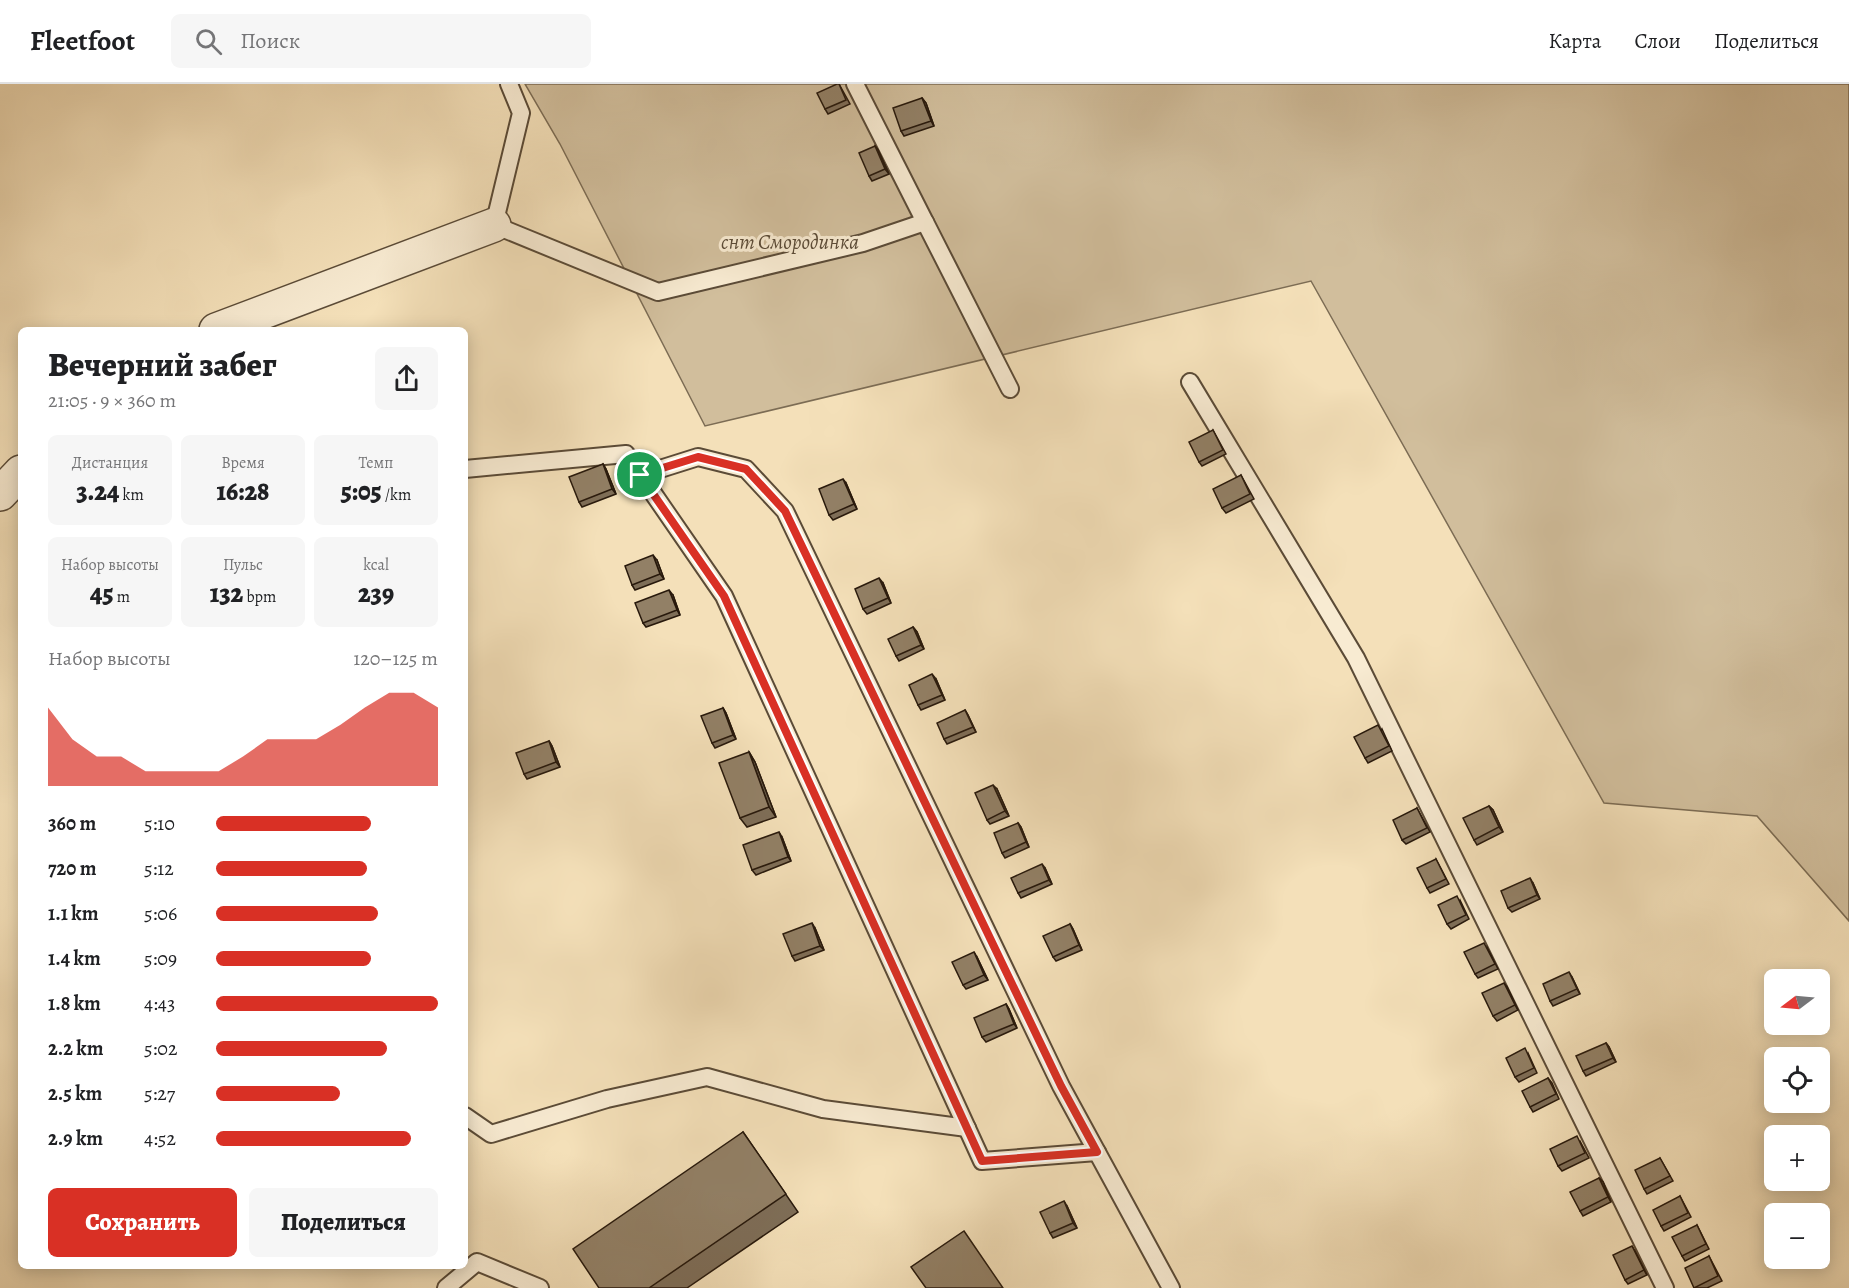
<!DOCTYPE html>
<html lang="ru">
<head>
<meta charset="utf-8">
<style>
  :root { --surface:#fff; --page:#f6f6f6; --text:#202124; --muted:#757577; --line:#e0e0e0; --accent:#d93025 }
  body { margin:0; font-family:Alegreya,serif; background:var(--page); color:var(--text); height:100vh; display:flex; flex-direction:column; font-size:22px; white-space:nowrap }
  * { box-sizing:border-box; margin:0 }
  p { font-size:20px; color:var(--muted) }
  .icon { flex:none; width:33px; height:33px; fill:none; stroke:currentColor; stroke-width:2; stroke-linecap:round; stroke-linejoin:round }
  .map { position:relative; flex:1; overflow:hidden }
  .details { position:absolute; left:18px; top:243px; width:450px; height:942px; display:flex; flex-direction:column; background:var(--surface); border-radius:9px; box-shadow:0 3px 15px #0003 }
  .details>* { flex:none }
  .needle { width:39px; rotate:254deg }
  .fabs { position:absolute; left:1764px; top:885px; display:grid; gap:12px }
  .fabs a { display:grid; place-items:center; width:66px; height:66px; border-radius:9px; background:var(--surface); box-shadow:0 3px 15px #0003; font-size:30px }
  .pin { position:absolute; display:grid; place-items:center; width:51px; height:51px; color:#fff; margin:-26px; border:3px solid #fff; border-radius:50%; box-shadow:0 2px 6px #0007 }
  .round { display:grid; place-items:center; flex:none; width:63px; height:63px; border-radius:9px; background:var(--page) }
  .headline { display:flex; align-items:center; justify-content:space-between; height:102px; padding:0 30px }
  h1 { font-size:33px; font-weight:800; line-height:45px }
  .stats { display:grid; grid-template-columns:repeat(3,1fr); gap:9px; height:102px; padding:6px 30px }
  .stats div { display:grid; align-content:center; border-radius:9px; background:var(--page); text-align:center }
  .stats b { font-size:26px; font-weight:800 }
  .stats small { font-size:16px; font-weight:400 }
  .stats p { font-size:16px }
  .chart { height:168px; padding:12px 30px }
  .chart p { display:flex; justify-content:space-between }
  .chart svg { width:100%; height:108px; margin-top:6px; fill:var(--accent); opacity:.7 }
  .action { display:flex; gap:12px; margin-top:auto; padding:12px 30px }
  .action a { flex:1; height:69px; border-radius:9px; background:var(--accent); color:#fff; font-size:24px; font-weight:800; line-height:69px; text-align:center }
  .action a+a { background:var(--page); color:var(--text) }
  ul { padding:0 30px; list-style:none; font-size:20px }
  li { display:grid; grid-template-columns:96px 72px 1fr; align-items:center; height:45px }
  li i { height:15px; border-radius:8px; background:var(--accent) }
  header { display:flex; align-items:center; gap:36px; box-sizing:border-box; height:84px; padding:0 30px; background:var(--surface); border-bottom:2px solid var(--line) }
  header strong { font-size:28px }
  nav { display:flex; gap:33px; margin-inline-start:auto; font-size:21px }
  .search { width:420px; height:54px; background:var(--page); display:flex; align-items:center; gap:15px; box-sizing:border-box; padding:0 21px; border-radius:9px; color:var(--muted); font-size:22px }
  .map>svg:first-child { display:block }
  .green { fill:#d1be9c; stroke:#7c6c54; stroke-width:1.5 }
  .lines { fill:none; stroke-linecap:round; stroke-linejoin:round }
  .service-casing { stroke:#5b4b37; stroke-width:20 }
  .minor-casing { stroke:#5b4b37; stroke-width:36 }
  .service { stroke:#f8ebd2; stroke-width:16 }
  .minor { stroke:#f8ebd2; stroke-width:33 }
  .wall { fill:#7e6e58; stroke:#28190c; stroke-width:1.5 }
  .shaded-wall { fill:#665a47; stroke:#28190c; stroke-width:1.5 }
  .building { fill:#928066; stroke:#28190c; stroke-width:1.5 }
  .route-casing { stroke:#fff; stroke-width:12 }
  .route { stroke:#d93025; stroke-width:8 }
  .labels { text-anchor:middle; stroke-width:6; stroke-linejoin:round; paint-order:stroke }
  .park-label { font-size:21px; font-style:italic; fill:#5b4b37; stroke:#f8ebd2 }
</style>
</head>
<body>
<header>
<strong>Fleetfoot</strong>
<div class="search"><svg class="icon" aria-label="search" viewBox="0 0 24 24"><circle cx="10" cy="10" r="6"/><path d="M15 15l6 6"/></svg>Поиск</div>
<nav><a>Карта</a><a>Слои</a><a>Поделиться</a></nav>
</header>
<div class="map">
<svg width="1849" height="1204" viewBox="0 0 1849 1204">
  <rect width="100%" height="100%" fill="#f4e0b9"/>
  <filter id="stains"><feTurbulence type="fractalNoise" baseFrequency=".00333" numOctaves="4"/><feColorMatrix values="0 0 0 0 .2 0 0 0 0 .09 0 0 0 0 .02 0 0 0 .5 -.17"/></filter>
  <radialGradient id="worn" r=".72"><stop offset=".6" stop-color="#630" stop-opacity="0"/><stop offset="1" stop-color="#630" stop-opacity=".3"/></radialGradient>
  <path class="green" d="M525,0h1324v837l-92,-105 -153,-13 -293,-522 -606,145 -145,-282z"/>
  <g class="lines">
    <g class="service-casing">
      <g id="service">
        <path d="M509,0l12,29 -27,112 164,67 205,-49 62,-21 -70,-138"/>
        <path d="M925,138l85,167"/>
        <path d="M1190,298l166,276 309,630"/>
        <path d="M465,385l161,-15 98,142 258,565 115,-9"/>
        <path d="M641,391l57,-18 48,12 39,42 276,575 110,202"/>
        <path d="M465,1032l26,18 116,-35 100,-22 116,32 144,19"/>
        <path d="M446,1204l31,-26 63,26"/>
      </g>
    </g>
    <g class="minor-casing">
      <g id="minor">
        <path d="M216,246l278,-105"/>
        <path d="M0,410l21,-22"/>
      </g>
    </g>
    <use href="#service" class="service"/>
    <use href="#minor" class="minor"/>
  </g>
  <g class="wall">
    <path d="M839,0l11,20 -22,10 -3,-5z"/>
    <path d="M922,14l4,5 8,23 -30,10 -3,-5z"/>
    <path d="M875,62l3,4 11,24 -17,7 -3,-5z"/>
    <path d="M1213,346l13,24 -24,12 -3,-4z"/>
    <path d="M603,380l3,5 10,25 -34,13 -3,-5z"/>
    <path d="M1241,391l13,24 -28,14 -4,-5z"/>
    <path d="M846,399l11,26 -24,11 -4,-5z"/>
    <path d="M657,476l7,19 -29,11 -3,-5z"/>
    <path d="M883,499l8,20 -24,11 -4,-5z"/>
    <path d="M673,511l7,20 -34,12 -3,-4z"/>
    <path d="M913,543l4,5 7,17 -25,12 -3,-5z"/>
    <path d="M936,595l9,21 -24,10 -3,-5z"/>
    <path d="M723,624l3,5 10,26 -21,9 -3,-5z"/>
    <path d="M965,626l3,5 8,17 -29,12 -3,-5z"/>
    <path d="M1382,645l10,22 -24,12 -3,-5z"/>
    <path d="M549,657l3,5 8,21 -33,12 -3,-5z"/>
    <path d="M749,668l6,10 21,55 -29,10 -7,-9z"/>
    <path d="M997,705l12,27 -19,8 -3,-4z"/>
    <path d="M1489,722l4,4 10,22 -26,13 -3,-5z"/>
    <path d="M1417,724l13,24 -24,12 -4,-4z"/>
    <path d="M1018,739l3,4 8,20 -24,11 -3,-5z"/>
    <path d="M782,753l9,24 -35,14 -4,-5z"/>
    <path d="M1436,775l13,25 -19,9 -3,-5z"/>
    <path d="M1045,784l7,16 -31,14 -3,-5z"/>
    <path d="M1533,799l7,16 -28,13 -4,-4z"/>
    <path d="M1460,816l9,19 -18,10 -4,-5z"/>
    <path d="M1070,840l3,5 9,21 -26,11 -3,-4z"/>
    <path d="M815,844l9,22 -29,11 -3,-5z"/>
    <path d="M1487,863l11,22 -20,9 -3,-4z"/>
    <path d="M977,873l11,23 -22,9 -3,-4z"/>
    <path d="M1572,893l8,17 -27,12 -3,-5z"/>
    <path d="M1507,903l11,23 -21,11 -4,-5z"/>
    <path d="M1006,920l3,5 8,19 -31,14 -4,-5z"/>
    <path d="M1606,959l3,4 7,15 -30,14 -3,-5z"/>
    <path d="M1528,969l9,20 -18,9 -4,-5z"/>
    <path d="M1548,994l4,5 7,16 -26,13 -3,-5z"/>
    <path d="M743,1048l55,80 -111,76h-88z"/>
    <path d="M1580,1057l9,17 -27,13 -4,-5z"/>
    <path d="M1660,1074l13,23 -26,13 -3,-5z"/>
    <path d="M1599,1094l4,4 8,20 -28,14 -3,-5z"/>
    <path d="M1680,1112l11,21 -27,14 -3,-5z"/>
    <path d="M1067,1122l10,22 -24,10 -3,-5z"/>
    <path d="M1697,1141l12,24 -24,12 -3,-5z"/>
    <path d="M1635,1167l12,24 -19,9 -3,-4z"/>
    <path d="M1709,1172l13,25 -15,7h-13z"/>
  </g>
  <g class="shaded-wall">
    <path d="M922,14l4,5 8,23 -3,-5z"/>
    <path d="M875,62l3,4 11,24 -4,-5z"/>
    <path d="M603,380l3,5 10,25 -4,-5z"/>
    <path d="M843,395l3,4 11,26 -3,-5z"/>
    <path d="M653,471l4,5 7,19 -4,-5z"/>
    <path d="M879,494l4,5 8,20 -3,-5z"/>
    <path d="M669,506l4,5 7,20 -3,-5z"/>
    <path d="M913,543l4,5 7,17 -3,-4z"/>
    <path d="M932,590l4,5 9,21 -3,-5z"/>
    <path d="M723,624l3,5 10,26 -3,-4z"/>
    <path d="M965,626l3,5 8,17 -3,-5z"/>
    <path d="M549,657l3,5 8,21 -4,-5z"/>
    <path d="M749,668l6,10 21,55 -7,-10z"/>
    <path d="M993,701l4,4 12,27 -4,-5z"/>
    <path d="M1489,722l4,4 10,22 -4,-5z"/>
    <path d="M1018,739l3,4 8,20 -3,-5z"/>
    <path d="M779,748l3,5 9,24 -3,-4z"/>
    <path d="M1042,780l3,4 7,16 -3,-4z"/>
    <path d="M1530,794l3,5 7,16 -3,-4z"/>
    <path d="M812,839l3,5 9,22 -4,-4z"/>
    <path d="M1070,840l3,5 9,21 -3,-5z"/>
    <path d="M974,868l3,5 11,23 -4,-5z"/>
    <path d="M1569,888l3,5 8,17 -3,-5z"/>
    <path d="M1504,899l3,4 11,23 -3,-5z"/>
    <path d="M1006,920l3,5 8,19 -3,-4z"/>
    <path d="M1606,959l3,4 7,15 -3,-4z"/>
    <path d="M1599,1094l4,4 8,20 -3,-5z"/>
    <path d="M1064,1117l3,5 10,22 -4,-5z"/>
    <path d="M1632,1162l3,5 12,24 -3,-5z"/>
  </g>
  <g class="building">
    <path d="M837,0h2l7,16 -21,9 -8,-16z"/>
    <path d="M922,14l9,23 -30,10 -8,-23z"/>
    <path d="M875,62l10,23 -16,7 -10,-23z"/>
    <path d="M1213,346l10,20 -24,12 -10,-20z"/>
    <path d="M603,380l9,25 -33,13 -10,-25z"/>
    <path d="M1241,391l9,19 -28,14 -9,-19z"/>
    <path d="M843,395l11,25 -25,11 -10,-26z"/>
    <path d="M653,471l7,19 -28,11 -7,-19z"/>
    <path d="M879,494l9,20 -25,11 -8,-20z"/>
    <path d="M669,506l8,20 -34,13 -8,-20z"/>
    <path d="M913,543l8,18 -25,11 -8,-17z"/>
    <path d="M932,590l10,21 -24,10 -9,-20z"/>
    <path d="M723,624l10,27 -21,8 -11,-27z"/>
    <path d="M965,626l8,17 -29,12 -7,-16z"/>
    <path d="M1378,641l11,21 -24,12 -11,-21z"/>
    <path d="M549,657l7,21 -32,12 -8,-21z"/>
    <path d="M749,668l20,55 -29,11 -21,-55z"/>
    <path d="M993,701l12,26 -18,9 -12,-27z"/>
    <path d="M1489,722l10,21 -25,13 -11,-22z"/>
    <path d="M1417,724l10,20 -25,12 -9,-20z"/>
    <path d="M1018,739l8,19 -24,11 -8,-20z"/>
    <path d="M779,748l9,25 -36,13 -9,-25z"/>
    <path d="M1436,775l10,20 -19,9 -10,-20z"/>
    <path d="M1042,780l7,16 -31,13 -7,-15z"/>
    <path d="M1530,794l7,17 -29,13 -7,-17z"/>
    <path d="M1457,812l9,19 -19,9 -9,-19z"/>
    <path d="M812,839l8,23 -28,10 -9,-22z"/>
    <path d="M1070,840l9,21 -26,12 -10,-21z"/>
    <path d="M1484,859l11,21 -20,10 -11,-22z"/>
    <path d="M974,868l10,23 -21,10 -11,-23z"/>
    <path d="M1569,888l8,17 -27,12 -7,-17z"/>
    <path d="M1504,899l11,22 -22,11 -11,-23z"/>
    <path d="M1006,920l8,20 -32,13 -8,-19z"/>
    <path d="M1606,959l7,15 -30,13 -7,-15z"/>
    <path d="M1525,964l9,20 -19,9 -9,-19z"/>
    <path d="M1548,994l8,16 -26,13 -8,-16z"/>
    <path d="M743,1048l43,62 -137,94h-50l-26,-39z"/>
    <path d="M1577,1052l8,17 -27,13 -8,-17z"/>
    <path d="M1660,1074l10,18 -26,13 -9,-19z"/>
    <path d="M1599,1094l9,19 -28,14 -10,-19z"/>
    <path d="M1680,1112l8,17 -27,13 -8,-16z"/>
    <path d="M1064,1117l9,22 -23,10 -10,-21z"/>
    <path d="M1697,1141l9,19 -24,12 -10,-19z"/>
    <path d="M964,1147l39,57h-77l-15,-21z"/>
    <path d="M1632,1162l12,24 -19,10 -12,-25z"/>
    <path d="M1709,1172l9,20 -24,12 -9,-20z"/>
  </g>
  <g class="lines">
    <g class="route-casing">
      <path id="route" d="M698,373l48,12 39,42 276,575 36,66 -115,9 -258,-565 -84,-121z"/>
    </g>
    <use href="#route" class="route"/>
  </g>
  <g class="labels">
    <g class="park-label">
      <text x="790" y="165">снт Смородинка</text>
    </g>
  </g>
  <rect width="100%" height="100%" filter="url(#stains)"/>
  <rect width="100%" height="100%" fill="url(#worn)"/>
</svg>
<div class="fabs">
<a><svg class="needle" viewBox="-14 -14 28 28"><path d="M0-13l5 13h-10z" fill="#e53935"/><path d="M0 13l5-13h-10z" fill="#757577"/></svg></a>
<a><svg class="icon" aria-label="locate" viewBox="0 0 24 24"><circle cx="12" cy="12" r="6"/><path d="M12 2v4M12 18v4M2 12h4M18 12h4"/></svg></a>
<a>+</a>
<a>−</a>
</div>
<div class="pin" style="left:640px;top:391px;background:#1e9e55"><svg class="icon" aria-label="arrive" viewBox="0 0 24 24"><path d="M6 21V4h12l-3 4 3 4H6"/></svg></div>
<section class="details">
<div class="headline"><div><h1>Вечерний забег</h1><p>21:05 · 9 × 360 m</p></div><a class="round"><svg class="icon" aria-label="share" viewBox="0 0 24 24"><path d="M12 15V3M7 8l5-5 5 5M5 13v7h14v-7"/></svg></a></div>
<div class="stats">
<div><p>Дистанция</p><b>3.24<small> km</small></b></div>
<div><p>Время</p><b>16:28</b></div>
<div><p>Темп</p><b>5:05<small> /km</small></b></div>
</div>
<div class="stats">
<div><p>Набор высоты</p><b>45<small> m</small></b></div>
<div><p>Пульс</p><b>132<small> bpm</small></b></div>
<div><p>kcal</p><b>239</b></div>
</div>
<div class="chart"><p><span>Набор высоты</span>120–125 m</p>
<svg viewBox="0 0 160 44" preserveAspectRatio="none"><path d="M0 44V12L10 25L20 32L30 32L40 38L50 38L60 38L70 38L80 32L90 25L100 25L110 25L120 19L130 12L140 6L150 6L160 12V44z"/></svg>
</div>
<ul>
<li><b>360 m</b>5:10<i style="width:70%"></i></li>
<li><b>720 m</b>5:12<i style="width:68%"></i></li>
<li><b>1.1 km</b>5:06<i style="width:73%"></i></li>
<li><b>1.4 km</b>5:09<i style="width:70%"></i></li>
<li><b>1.8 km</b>4:43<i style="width:100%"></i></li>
<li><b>2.2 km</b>5:02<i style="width:77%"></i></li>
<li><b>2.5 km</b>5:27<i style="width:56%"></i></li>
<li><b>2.9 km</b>4:52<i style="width:88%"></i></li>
</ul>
<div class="action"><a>Сохранить</a><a>Поделиться</a></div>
</section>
</div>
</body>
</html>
